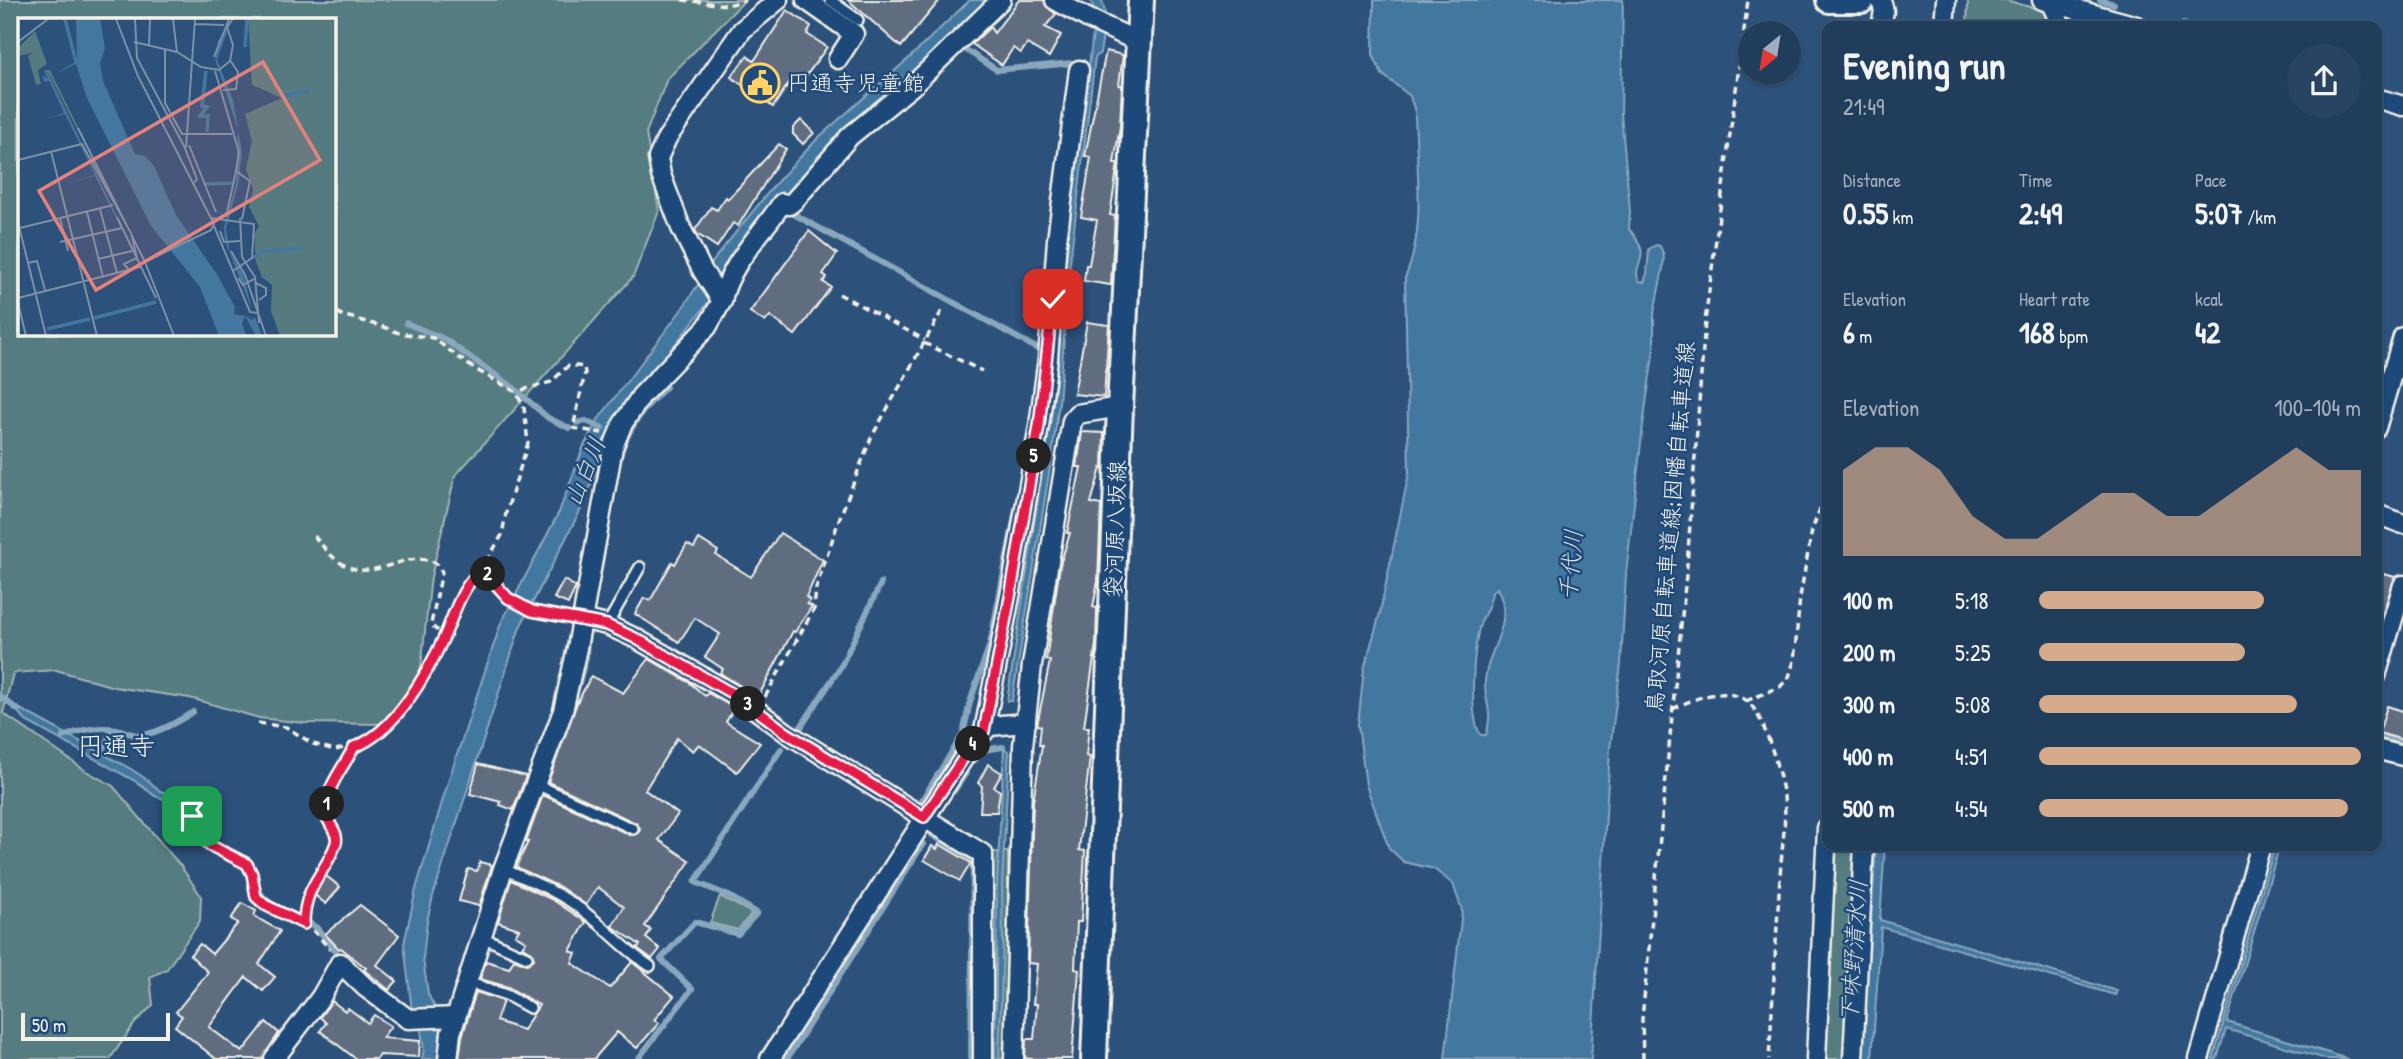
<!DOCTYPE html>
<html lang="en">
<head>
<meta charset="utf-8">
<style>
  :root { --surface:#213d5c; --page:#294462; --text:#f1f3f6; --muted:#a2aebb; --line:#3e5672; --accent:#d6ab8b }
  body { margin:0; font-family:"Patrick Hand","Klee One",sans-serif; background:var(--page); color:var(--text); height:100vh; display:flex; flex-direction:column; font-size:26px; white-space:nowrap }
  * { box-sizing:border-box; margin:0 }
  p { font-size:23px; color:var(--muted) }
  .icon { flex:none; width:38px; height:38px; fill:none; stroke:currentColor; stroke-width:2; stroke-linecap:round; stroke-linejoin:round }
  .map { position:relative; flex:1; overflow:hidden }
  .side { position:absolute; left:1822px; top:21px; width:560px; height:830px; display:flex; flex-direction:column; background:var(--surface); border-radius:14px; box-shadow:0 2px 5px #0004,0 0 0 2px var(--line) }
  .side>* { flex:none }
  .needle { width:46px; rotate:210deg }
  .controls { position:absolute; left:1738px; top:21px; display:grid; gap:14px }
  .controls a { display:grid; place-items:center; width:63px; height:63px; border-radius:50%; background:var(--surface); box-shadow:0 2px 5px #0004,0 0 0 2px var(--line); font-size:35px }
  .scale { position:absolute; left:21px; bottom:18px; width:149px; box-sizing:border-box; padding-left:7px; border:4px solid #f4f1e8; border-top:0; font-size:19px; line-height:24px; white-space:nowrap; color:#f4f1e8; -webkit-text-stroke:5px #1f4a7a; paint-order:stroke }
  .pin { position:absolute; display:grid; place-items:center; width:60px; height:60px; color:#fff; margin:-30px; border-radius:14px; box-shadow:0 4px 10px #0006 }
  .km { position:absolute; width:35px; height:35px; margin:-18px; border-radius:50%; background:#222; color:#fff; font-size:19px; line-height:35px; text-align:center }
  .round { display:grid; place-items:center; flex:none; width:74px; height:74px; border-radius:37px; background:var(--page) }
  .head { display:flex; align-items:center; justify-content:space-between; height:119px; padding:0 21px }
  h1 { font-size:38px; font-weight:700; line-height:52px }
  .stats { display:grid; grid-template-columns:repeat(3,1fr); gap:10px; height:119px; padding:7px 21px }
  .stats div { display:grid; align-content:center }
  .stats b { font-size:30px; font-weight:700 }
  .stats small { font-size:19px; font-weight:400 }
  .stats p { font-size:19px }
  .chart { height:196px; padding:14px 21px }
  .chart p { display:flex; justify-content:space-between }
  .chart svg { width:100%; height:126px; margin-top:7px; fill:var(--accent); opacity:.7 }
  ul { padding:0 21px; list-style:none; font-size:23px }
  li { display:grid; grid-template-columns:112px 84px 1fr; align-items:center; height:52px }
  li i { height:18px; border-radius:9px; background:var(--accent) }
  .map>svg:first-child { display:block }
  .green { fill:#557b80; stroke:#a4b6b4; stroke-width:2; fill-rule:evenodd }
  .water { fill:#4377a0; stroke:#8aa8bd; stroke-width:2; fill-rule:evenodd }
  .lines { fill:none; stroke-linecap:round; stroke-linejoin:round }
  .stream { stroke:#8aa8bd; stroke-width:6 }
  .building { fill:#606d80; stroke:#f4f1e8; stroke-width:2 }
  .service-casing { stroke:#f4f1e8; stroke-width:14 }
  .minor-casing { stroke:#f4f1e8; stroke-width:23 }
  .secondary-casing { stroke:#f4f1e8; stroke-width:30 }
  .path { stroke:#f4f1e8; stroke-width:3.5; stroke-dasharray:7 5; stroke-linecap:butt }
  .service { stroke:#1f4a7a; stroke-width:9 }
  .minor { stroke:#1f4a7a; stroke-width:18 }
  .secondary { stroke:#1f4a7a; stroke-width:24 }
  .route-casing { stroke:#fff; stroke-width:14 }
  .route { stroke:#e11d48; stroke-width:9 }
  .labels { text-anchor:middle; stroke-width:5; stroke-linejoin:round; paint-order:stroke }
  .poi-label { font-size:23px; fill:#f4f1e8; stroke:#1f4a7a; text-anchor:start }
  .street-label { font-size:23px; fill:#f4f1e8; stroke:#1f4a7a }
  .water-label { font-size:24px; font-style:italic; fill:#d9dfdd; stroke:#1f4a7a }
  .quarter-label { font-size:26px; fill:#f4f1e8; stroke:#1f4a7a }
  .inset-river { fill:none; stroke:#4377a0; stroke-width:3.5 }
  .inset-road { fill:none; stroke:#7c91a7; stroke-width:2 }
  .view { fill:#e4827e; fill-opacity:0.15; stroke:#e4827e; stroke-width:3.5 }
  .inset-edge { fill:none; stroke:#f4f1e8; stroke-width:3.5 }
</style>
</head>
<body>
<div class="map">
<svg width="2403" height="1059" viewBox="0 0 2403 1059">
  <rect width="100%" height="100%" fill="#2c517b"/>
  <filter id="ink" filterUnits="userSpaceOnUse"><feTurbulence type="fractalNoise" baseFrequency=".0143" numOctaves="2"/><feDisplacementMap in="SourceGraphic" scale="14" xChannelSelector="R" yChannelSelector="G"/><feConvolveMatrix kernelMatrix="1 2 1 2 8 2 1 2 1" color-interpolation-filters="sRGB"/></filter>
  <g filter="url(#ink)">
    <g class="green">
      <path d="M0,0h745l-78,79 -21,54 13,78 -26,66 -178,199 -24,101 -11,99 -37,48 -78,-1 -46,-5 -69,-20 -76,-11 -58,-17 -43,3 -10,40 83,58 27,15 67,79 21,31 -1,25 -33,48 -17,8 3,28 -18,18 -25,36h-110zM19,19h315v315h-315z"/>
      <path d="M1968,0h38l44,13 7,13h-90z"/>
      <path d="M1833,845h23l-12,214h-23z"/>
      <path d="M989,852h19l-1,207h-19z"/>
      <path d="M720,896l32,17 -14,17 -28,-7z"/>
    </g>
    <g class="water">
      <path d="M970,0h26l-138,123 -136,162 -86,109 -33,61 -22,54 -61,118 -87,269 -6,25 -4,38 5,35 16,32 -3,33h-19l2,-10 -3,-18 -9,-20 -8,-67 12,-55 33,-110 52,-156 58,-111 24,-64 14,-27 85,-112 36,-55 58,-71 43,-46 88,-77z"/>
      <path d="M1091,0h11l4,18 -6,35 -5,5 -25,204 -11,141 -7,52 -40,246h-5l49,-319 13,-151 26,-215z"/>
      <path d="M1374,0h249l-2,114 9,97 -1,18c27,31 1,34 10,52l5,1 3,-8 2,-25 7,-4 4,1 4,10 -1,12 -9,45v35l-11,77 -17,149 -5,90 -11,85 -19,310h-146l17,-149 -9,-26 -19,-15 -30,-7 -15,-14 -23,-63 -8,-60 6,-56 15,-52 30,-144 -4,-195c22,-49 11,-114 10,-166l-5,-16 -28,-22 -9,-19zM1497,588c19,36 -10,60 -12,93 -1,23 9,27 1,54h-5c-13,-17 -8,-93 0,-113 5,-11 10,-18 11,-30z"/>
      <path d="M11,704l120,65 18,12 11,10 27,9 7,7 14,27 9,7 32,17 8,17 4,21 -3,-2 -7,-28 -10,-8 -36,-18 -17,-31 -8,-5 -25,-8 -20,-15 -109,-60z"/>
      <path d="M1004,748l5,4 -7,133 1,57 -4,117h-4l2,-174z"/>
      <path d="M1876,845h9l-5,75 237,71 -2,4 -234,-68 -9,132h-10z"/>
      <path d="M2275,845h5l-53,177 121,37h-22l-100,-30 -9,30h-4z"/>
    </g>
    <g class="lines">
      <g class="stream">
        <path d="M2100,0l14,4"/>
        <path d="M2183,24l8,2"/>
        <path d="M960,46l37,24 76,-7"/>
        <path d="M790,212l246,136"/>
        <path d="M406,323l38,16 70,49 34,30 21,10"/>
        <path d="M577,423l9,-2 16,7"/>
        <path d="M619,460c7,-30 25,-53 47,-73"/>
        <path d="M0,696l18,14"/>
        <path d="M572,707l14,-49 1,-19"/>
        <path d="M799,730l42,-64 40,-83"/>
        <path d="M63,737c16,-7 36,-11 54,-8 8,2 18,8 26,6 18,-3 35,-14 50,-23"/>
        <path d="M2382,737l21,7"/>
        <path d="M102,751l11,-22"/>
        <path d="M975,760l9,-10 19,-3"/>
        <path d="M954,791l12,-18"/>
        <path d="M922,800l41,-66 7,-32 20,-58 27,-140"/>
        <path d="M932,835l41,25 -2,199"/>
        <path d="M512,870l10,-28"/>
        <path d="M258,888c6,16 28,23 43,30"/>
        <path d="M306,921l11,7 25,32"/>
        <path d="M461,1031l13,-43"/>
        <path d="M638,1059l54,-70 -31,-30 34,-37 43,12 19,-21 -28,-17 -34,-14 86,-133"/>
        <path d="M787,1059l136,-215"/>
      </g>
    </g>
    <g class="building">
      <path d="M848,0h92l-39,47z"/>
      <path d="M1019,0h25l2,6 10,8 -11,13 16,8 -12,22 -22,-13 -6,9 -8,-5 -11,17 -30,-21 18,-17 4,6z"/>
      <path d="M787,10l24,16 -4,8 20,13 -26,36 -8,-6 -20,30 -42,-30 16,-21 7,5z"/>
      <path d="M1106,51l17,4 -4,30h3l-2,41 -6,37h4l-8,52 5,1 -4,69 -27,-4 2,-16h3l8,-45 -16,-3 10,-60 -6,-1z"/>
      <path d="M801,120l13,13 -11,11 -10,-10v-6z"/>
      <path d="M779,144l7,5 -48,77 -5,-3 -16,24 -20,-13 -2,-4 16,-23 6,3 9,-13 2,2z"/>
      <path d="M809,231l28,23 -14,20 4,3 -4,5 8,5 -36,48 -25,-19 -5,6 -15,-10z"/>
      <path d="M1087,322l22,3 -5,72 -30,-3z"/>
      <path d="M1082,432l22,1 -1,36 -2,-1 -10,35 10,2 -3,76 -5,26 4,1 -1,36 -12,83h5l-3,29 4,1 -11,93 6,1 -4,71h-4l-2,47 4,1 -7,89h-41l-6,-1 1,-19h8l3,-35h-4l4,-40 -9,-1 5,-161 9,-57h-3l2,-19 -4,-1 13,-64 -4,-1 14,-95 10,-32h-3l14,-66h-4z"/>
      <path d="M780,533l43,27 -17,37 4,3 -3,4 5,2 -17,26 -2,-1 -35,66 -38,-24 3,-4 -18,-12 15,-23 -25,-16 -16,24 -44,-28 9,-16 6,3 22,-39 3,2 12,-20 7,4 5,-9 19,12 -2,4 35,22z"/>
      <path d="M2376,572l19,5 -16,48h-3z"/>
      <path d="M564,580l12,7 -8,17 -14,-6z"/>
      <path d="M649,659l41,24 15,13 3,-3 26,15 -8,14 34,21 -23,29 -38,-28 -6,7 -16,-13 -32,52 33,24 -19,26 31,21 -45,65 6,4 -5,8 14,11 -8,10 -15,-11 3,-3 -28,-19 12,-19 -26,-20 -12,18 -26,-18 -44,-20 12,-25h-2l17,-47 87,40 9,-2 1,-5 -4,-5 -88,-41 29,-79 14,-27 32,17z"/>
      <path d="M2387,706l16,5v29l-24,-7z"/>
      <path d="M478,764l48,12 -13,34 -13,-5 1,-3 -31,-8z"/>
      <path d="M988,764l14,9 -8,14 6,4 -3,21h-17l2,-26 -4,-3z"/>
      <path d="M939,844l32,19 -11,18 -36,-21 8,-14 5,3z"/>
      <path d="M480,862l12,3 -13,41 -20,-5 9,-32 9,2z"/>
      <path d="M325,875l15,12 -14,17 -15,-12z"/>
      <path d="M511,880l42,20 33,22 -16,29 6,2 -4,10 38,25 22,-26 42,34 -20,24 5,3 -22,25 -20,-16 -23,27h-135l3,-22 14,-45 27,9 -7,20 27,9 16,-25 -31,-18 -28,-8 6,-18 23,7 5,-9 13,5 7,-5 -2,-7 -10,-5 4,-6 -11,-6 4,-6 -21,-7z"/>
      <path d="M242,903l14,8 -2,5 26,15 -21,33 16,13 -12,14 -17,-14 -37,50 33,25 24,-30 13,11 -17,26h-46l-41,-33 7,-10 -6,-4 32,-40 -18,-17 10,-11 12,10 26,-31 -7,-4z"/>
      <path d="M360,905l39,30 -22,30 20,16 -8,9 -25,-20 2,-2 -25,-20 -2,1 -14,-15z"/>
      <path d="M332,1001l13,10 3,-3 20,15 6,-8 17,11 -9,12 38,3 -1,16 -39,-2 -3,4h-21l-36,-28 6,-8 -6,-6z"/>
    </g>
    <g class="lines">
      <g class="service-casing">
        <g id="service">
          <path d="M830,0l28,20"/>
          <path d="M607,625l33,-58"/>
          <path d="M536,784l97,45"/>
          <path d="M503,869c29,12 58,24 83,44 22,17 40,38 64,53"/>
          <path d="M482,937l45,20"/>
          <path d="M467,982l39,13 24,13"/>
        </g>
      </g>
      <g class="minor-casing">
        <g id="minor">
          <path d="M806,0l48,34 -16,25"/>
          <path d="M1055,0l32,18 54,25"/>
          <path d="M1881,0l3,11 -3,15"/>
          <path d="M2042,0l95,26"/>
          <path d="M2051,3l10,23"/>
          <path d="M1944,26l2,-26"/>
          <path d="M2376,98l27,8"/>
          <path d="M722,301c7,-37 40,-67 60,-98l7,2 5,-4 56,-65 62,-50 89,-86"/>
          <path d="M2376,428l27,-91"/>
          <path d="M2376,514l27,10"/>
          <path d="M581,619l26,6 28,13 105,60 47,35 196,121v205"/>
          <path d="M2376,676l27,-91"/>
          <path d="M984,731l27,-140 28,-165 9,-68 9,-118 22,-170"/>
          <path d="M2376,749l27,7"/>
          <path d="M274,1059l47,-62 19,-34 25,24 43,32 48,-2"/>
          <path d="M448,1059l3,-26 52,-164 60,-158 14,-63 36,-201 9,-22 19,-29 66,-69 15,-26 -20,-31 -21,-42 -20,-53 -3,-17 9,-20 75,-108 36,-30"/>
          <path d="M770,1059l200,-311 19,-22 37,-3"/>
          <path d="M1014,1059l9,-313 9,-81 40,-244 5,-7 43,-7"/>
          <path d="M1816,1059l11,-231"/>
          <path d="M1853,1059l11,-214"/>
          <path d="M2199,1059l62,-214"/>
        </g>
      </g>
      <g class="secondary-casing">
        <g id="secondary">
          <path d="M1829,0h33"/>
          <path d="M1094,1059l26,-652 21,-407"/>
        </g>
      </g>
      <g class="path">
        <path d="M682,0l45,5 18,-4"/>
        <path d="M839,294l86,46"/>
        <path d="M924,343l58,28"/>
        <path d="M522,390l29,-8 18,-17 15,2 1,6 -12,55 29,5"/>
        <path d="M314,536c8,9 16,20 27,27 34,22 61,-15 95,0l6,9 -11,52 5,6 12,-4"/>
        <path d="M482,569l26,29 30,15 27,4"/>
        <path d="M765,697l49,-88 2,-21 24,-71 31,-79 73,-131"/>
        <path d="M1746,701l34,-14 9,-10 5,-16 6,-64 12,-67 15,-40"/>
        <path d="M1673,709c21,-11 54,-24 75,-7 16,13 33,73 36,95 3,21 -3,57 -4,80 -4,61 -7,121 -11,182"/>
        <path d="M258,723l28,4 27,17 22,6 29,-6 24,-19 30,-39 20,-36 23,-54 12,-19 9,-8 20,-34 4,-22 22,-70 -4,-35 -8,-16 -43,-24 -40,-30 -34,-5 -15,-6 -42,-12 -8,-4"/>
        <path d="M169,802c28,7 18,21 34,37 12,13 35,13 45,27 7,10 3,22 9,31 9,14 33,19 47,27 11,7 18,16 26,26"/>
        <path d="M304,924c0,-40 26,-54 33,-89l-11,-21 1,-11 3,-12 24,-44"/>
        <path d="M1643,1059l-1,-40 45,-454 18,-244 43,-321"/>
      </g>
      <use href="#service" class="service"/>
      <use href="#minor" class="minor"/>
      <use href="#secondary" class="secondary"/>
    </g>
  </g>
  <g class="lines" filter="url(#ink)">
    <g class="route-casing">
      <path id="route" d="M192,816l9,21 10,9 36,18 5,10 4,23 9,8 39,19c0,-39 21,-49 32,-81 3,-12 -9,-19 -10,-30 -2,-24 18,-46 28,-66 41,-14 74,-75 91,-112 10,-24 17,-49 37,-66l26,29 24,13 75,14 28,13 105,60 47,35 137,84 46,-69 14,-17 27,-139 28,-166 14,-127"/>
    </g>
    <use href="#route" class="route"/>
  </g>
  <defs>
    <g id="civic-ring" transform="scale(2.0125)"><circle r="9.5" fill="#1f4a7a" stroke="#ffd166" stroke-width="1.5"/><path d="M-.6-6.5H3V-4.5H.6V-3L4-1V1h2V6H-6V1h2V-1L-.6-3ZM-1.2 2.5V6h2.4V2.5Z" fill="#ffd166"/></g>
  </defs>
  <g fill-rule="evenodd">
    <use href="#civic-ring" x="760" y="83"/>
  </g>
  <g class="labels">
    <g class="poi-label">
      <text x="787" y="91">円通寺児童館</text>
    </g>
    <g class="street-label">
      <text transform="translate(1670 527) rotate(-85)" y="8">鳥取河原自転車道線;因幡自転車道線</text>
      <text transform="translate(1115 529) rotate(-88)" y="8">袋河原八坂線</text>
    </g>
    <g class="water-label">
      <text transform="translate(585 472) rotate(-68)" y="8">山白川</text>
      <text transform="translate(1571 565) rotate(-85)" y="8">千代川</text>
      <text transform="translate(1854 951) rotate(-86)" y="8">下味野清水川</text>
    </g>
    <g class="quarter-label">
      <text x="116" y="755">円通寺</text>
    </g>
  </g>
  <g transform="translate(18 18)">
    <rect width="318" height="318" fill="#2c517b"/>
    <path d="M230,1h88v317h-56l-9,-25 1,-26 -10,-8 -6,-15 -2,-28 5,-8 -10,-19 4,-18 -7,-20 6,-28 -7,-27 37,-16 -30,-13zM17,13l12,33 -9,6 3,14 -5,1 -8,-29 5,-3 -15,3v-8zM26,52h6l79,161 -79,-155z" fill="#557b80"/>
    <path d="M58,1h24l5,29 -5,15 3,18 32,73 10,2 9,10 22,49 42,61 17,31 -1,7 12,2 6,4 3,-3 7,19h-6l-11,-20 -3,8 5,12h-28l-19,-49 -49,-61 -64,-128 -11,-34 -21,10 22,-13zM214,1l-15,40 16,41 9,53 -4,32 -12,44 4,23 14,24 8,34 -27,-69 -1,-14 12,-43 2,-54 -23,-71 3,-18zM26,53l5,4 109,227 -63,-126 -26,6 26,-7 -30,-61 -20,5 19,-6 -15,-32 -5,1 -1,-7 5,4z" fill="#4377a0"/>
    <path class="inset-river" d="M47,1l11,43M227,29l2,-28M188,53l-4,35 5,1 -7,9h8l-1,16M263,78l29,-6M187,166l29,-1M235,240l8,-6 41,-4M76,300l62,-16M29,311l43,-10"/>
    <path class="inset-road" d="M98,1l22,57 76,148 -3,6 -66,32 29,74M117,1l2,39 47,88 13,33 -3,4M155,1l4,33M177,6l29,1M0,24l30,-23M116,24l43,10 24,15 18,3 11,-9 3,-16 -6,-18 6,-8M131,27l1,-26M147,32v53l17,31h50M196,39l15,-38M197,53l24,81 -3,19 14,10 -8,38M205,72l13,-1 2,-17 -8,-12M60,110l49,98M171,127l27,67M168,130l9,-129M33,133l46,185M0,142l64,-16 49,89 6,25 -13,6 5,6M82,191l17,64M69,194l16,65M99,199l39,81M208,199l10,-46M42,200l8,33M193,200l43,6 -2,34 -19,13M222,200l2,39 13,20 4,46M0,204l28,114M196,208l36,86 7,1M2,210l93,-23M202,213l4,11 16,-1M114,218l13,26M42,224l62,-14M213,233l14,24 21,61M80,241l34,-8M10,245l9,-2 8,29M220,260l5,7 11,-6M238,265l10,5v7l-7,5M0,280l122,-31M0,285l8,33"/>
    <path class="view" d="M245,44l57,98 -224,130 -57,-99z"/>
    <rect width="318" height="318" class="inset-edge"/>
  </g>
</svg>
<div class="controls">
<a><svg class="needle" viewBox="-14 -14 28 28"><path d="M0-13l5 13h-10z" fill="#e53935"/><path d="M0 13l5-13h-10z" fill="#a2aebb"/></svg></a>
</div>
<div class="scale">50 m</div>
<div class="pin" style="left:192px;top:816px;background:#1e9e55"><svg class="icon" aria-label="arrive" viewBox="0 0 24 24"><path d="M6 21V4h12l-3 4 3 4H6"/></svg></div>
<div class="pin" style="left:1053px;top:299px;background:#d93025"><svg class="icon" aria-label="check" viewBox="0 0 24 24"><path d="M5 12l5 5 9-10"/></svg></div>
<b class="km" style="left:327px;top:804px">1</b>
<b class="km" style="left:488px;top:574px">2</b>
<b class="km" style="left:748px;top:704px">3</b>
<b class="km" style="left:973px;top:744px">4</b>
<b class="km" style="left:1034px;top:456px">5</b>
<section class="side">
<div class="head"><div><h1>Evening run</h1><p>21:49</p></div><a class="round"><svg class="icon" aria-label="share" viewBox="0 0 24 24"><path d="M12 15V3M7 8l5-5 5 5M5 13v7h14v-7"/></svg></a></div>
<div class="stats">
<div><p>Distance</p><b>0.55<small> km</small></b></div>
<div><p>Time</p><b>2:49</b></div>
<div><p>Pace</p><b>5:07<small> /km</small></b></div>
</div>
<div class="stats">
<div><p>Elevation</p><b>6<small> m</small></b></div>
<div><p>Heart rate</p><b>168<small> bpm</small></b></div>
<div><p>kcal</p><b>42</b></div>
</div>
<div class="chart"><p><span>Elevation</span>100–104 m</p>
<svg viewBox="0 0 160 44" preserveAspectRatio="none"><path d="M0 44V14L10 6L20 6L30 14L40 30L50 38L60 38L70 30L80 22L90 22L100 30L110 30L120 22L130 14L140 6L150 14L160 14V44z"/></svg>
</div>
<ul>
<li><b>100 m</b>5:18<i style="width:70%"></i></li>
<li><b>200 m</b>5:25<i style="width:64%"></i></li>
<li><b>300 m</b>5:08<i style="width:80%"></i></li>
<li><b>400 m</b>4:51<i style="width:100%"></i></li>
<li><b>500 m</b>4:54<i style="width:96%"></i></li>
</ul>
</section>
</div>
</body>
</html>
